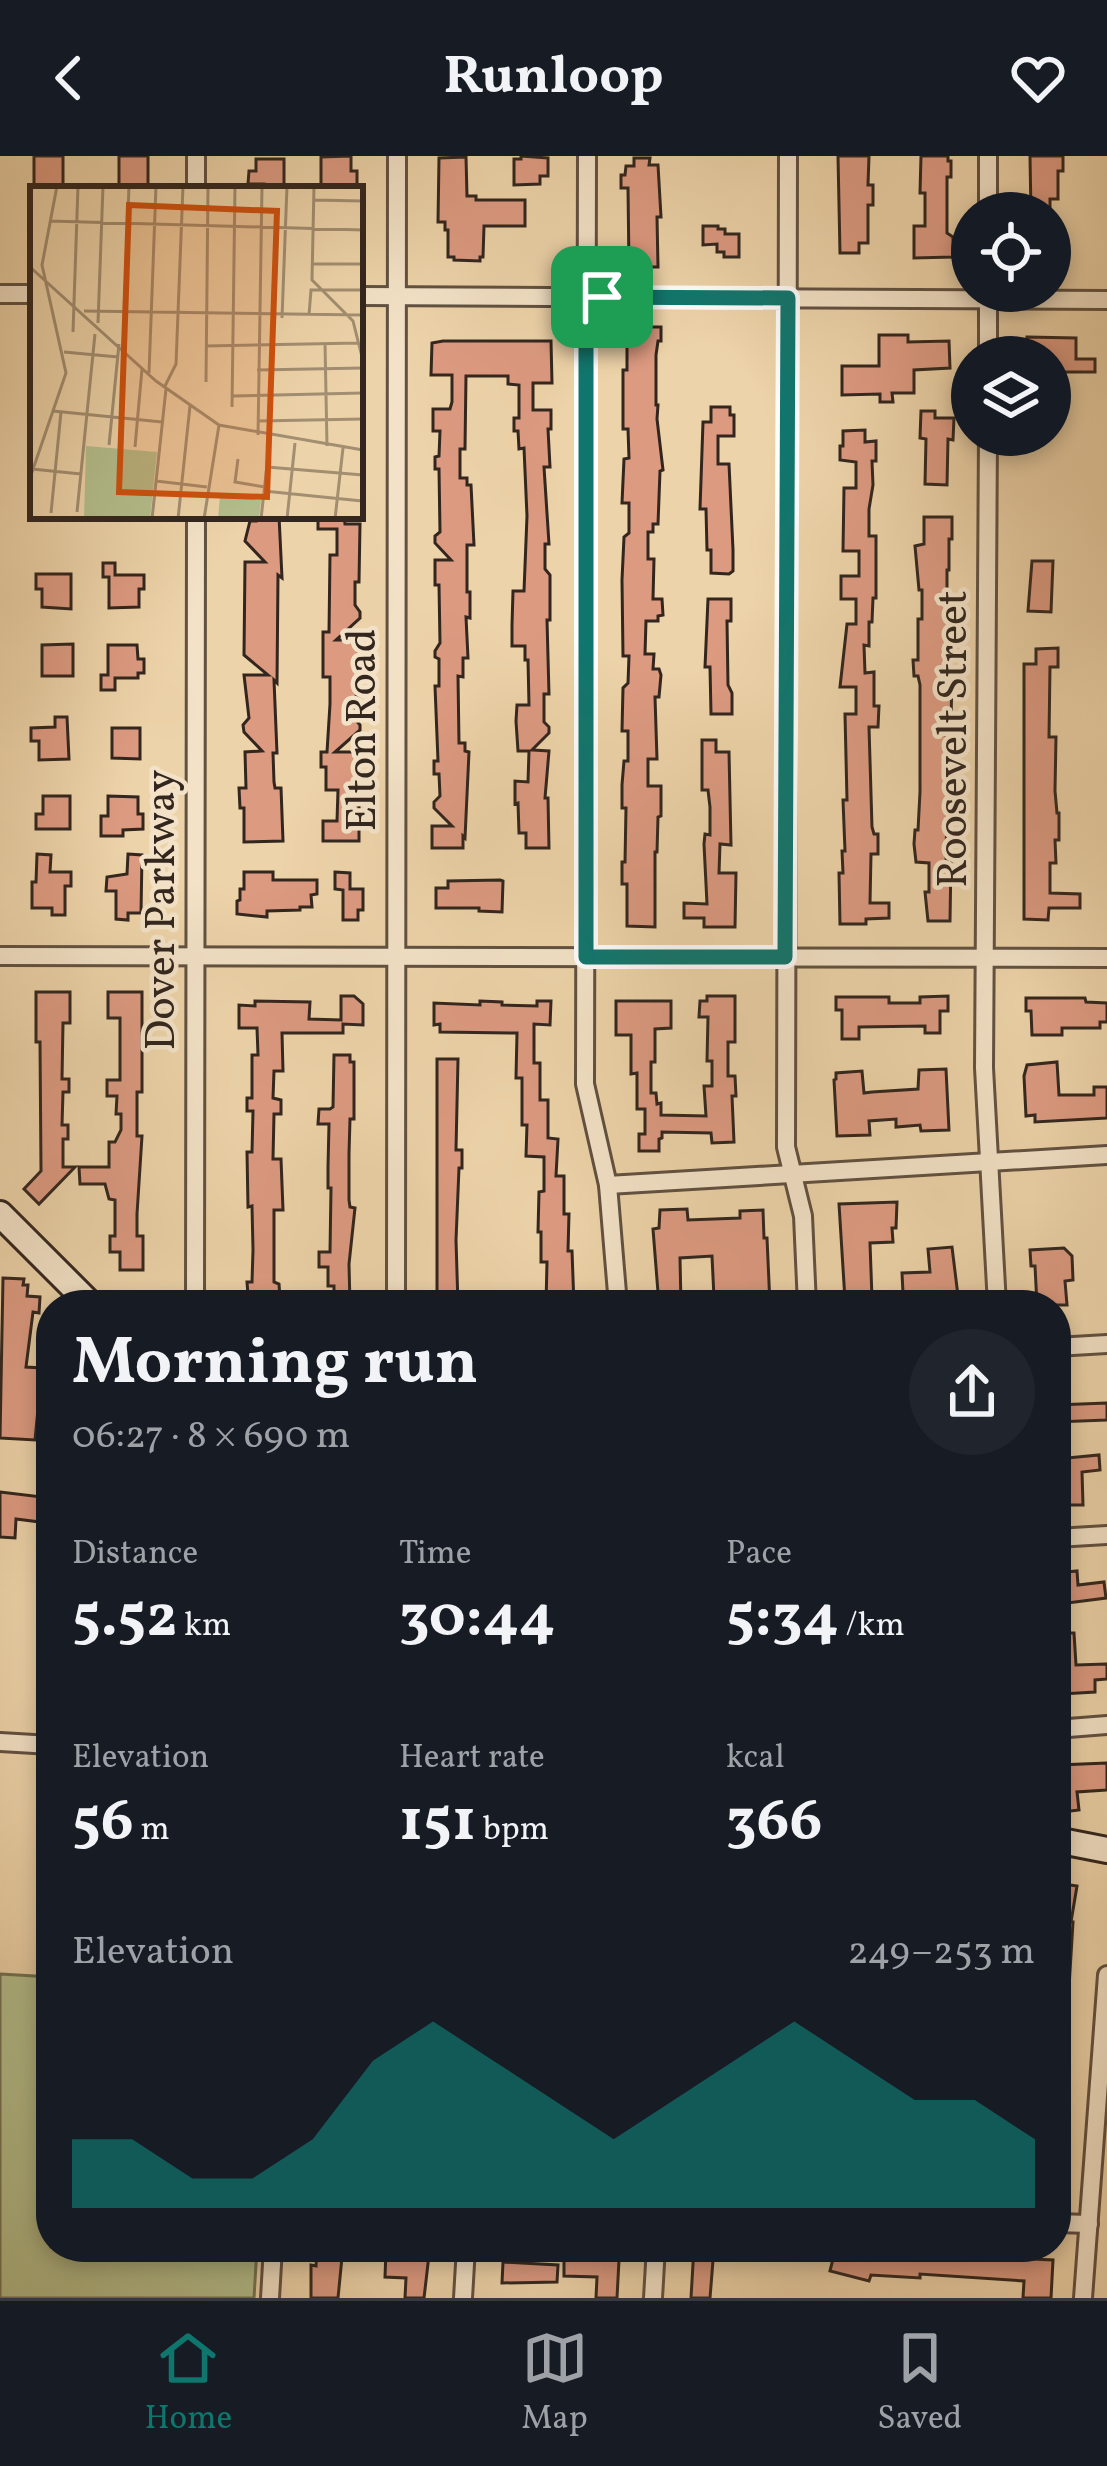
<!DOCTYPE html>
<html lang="en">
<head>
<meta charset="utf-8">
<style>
  :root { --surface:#171b24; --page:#20242c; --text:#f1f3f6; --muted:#9ea1a6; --line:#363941; --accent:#0f766e }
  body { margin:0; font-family:Vollkorn,serif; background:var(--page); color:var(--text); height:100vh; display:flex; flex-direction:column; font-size:45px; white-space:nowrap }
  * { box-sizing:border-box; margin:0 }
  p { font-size:39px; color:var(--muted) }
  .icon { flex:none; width:66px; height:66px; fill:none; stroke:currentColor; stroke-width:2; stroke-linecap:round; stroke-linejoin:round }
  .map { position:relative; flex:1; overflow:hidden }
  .sheet { position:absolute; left:36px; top:1134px; width:1035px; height:972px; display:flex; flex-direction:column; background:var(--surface); border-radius:48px; box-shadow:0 6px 18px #0003 }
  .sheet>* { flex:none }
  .fabs { position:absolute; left:951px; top:36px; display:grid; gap:24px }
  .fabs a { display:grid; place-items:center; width:120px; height:120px; border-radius:50%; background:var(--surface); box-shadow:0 6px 18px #0003; font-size:60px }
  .pin { position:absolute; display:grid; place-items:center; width:102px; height:102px; color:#fff; margin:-51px; border-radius:24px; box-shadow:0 6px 18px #0006 }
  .round { display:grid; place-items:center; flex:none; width:126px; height:126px; border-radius:63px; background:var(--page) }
  .headline { display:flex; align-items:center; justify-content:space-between; height:204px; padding:0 36px }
  h1 { font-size:66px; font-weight:700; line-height:90px }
  .stats { display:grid; grid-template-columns:repeat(3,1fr); gap:18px; height:204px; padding:12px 36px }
  .stats div { display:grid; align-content:center }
  .stats b { font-size:60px; font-weight:700 }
  .stats small { font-size:33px; font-weight:400 }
  .stats p { font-size:33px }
  .chart { height:336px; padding:24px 36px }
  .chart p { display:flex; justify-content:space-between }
  .chart svg { width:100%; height:216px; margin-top:12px; fill:var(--accent); opacity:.7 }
  header { display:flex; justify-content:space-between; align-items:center; height:156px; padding:0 36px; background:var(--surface); font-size:54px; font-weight:700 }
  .menu { display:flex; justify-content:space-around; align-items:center; height:168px; border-top:3px solid var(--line); background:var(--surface); font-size:33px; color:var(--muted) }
  .menu a { display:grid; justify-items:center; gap:6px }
  .menu .on { color:var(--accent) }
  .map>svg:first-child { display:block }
  .green { fill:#b3be8c; stroke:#727255; stroke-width:3 }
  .building { fill:#dc9a81; stroke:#32261e; stroke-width:3 }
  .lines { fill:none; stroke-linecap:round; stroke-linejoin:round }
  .street-casing { stroke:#615141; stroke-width:22 }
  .secondary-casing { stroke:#32261e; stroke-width:30 }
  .street { stroke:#f3e2c7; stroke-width:16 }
  .secondary { stroke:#f3e2c7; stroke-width:24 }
  .route-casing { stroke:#fff; stroke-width:24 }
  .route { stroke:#0f766e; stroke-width:15 }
  .labels { text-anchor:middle; stroke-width:9; stroke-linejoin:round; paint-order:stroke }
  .street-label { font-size:42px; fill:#32261e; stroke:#f3e2c7 }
  .inset-road { fill:none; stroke:#a28e71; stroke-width:3 }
  .view { fill:#cd510f; fill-opacity:0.15; stroke:#cd510f; stroke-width:6 }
  .inset-edge { fill:none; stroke:#32261e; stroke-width:6 }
</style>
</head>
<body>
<header><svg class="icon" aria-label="back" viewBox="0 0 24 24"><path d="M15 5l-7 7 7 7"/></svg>Runloop<svg class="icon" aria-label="heart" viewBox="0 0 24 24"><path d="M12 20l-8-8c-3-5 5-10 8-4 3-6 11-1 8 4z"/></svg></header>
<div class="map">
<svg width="1107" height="2142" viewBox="0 0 1107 2142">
  <rect width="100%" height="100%" fill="#edd3a9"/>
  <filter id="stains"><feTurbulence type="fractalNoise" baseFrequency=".00167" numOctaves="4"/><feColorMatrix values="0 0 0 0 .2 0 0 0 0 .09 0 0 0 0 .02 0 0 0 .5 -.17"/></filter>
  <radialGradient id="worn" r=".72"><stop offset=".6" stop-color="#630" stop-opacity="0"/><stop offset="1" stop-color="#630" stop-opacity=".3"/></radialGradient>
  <path class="green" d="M0,1818l51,3v270h206l-3,51h-254z"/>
  <g class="building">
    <rect x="34" y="0" width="29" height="33"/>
    <rect x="119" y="0" width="29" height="33"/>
    <path d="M351,0v15h6v15h-36v-29z"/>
    <path d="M521,0l27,2v18h-8v8l-26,1v-26h7z"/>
    <path d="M838,0h31l-1,29h5v20h-5v38h-9v10h-19z"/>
    <path d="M921,0h27v5h3v16h-4v56l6,4v20l-39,1v-32h11v-33h-5z"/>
    <path d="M1030,0h33v15h-5v28h-8v14h-19z"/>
    <path d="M466,1l1,39h9v4h49v26h-41l-1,31h-3v4l-26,-1v-3h-6v-27h-3v-8h-7l1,-64z"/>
    <path d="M634,2h16l-1,7h9l3,52h-4l1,50h-29l-1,-79h-7v-13h4l1,-9h8z"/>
    <path d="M256,3h28v30h-20v-5h-16l1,-13h7z"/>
    <path d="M703,70h15v3h7v5h14v23h-15v-5h-7v-8l-14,1z"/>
    <path d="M627,171h34v14h-3l-2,14v50h2l-1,14 6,51 -3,1 -2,53h-5v8h-5v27h6l-1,40h9l1,16 -5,1v5h-12l-1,33h9l-1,15h6l2,6 -2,22h-4l2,62h-9v27h13v30l-3,1 -1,35h-2v75l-28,-1v-42h-5v-22h3l1,-54h-4v-23l2,-24h4v-30h-6l1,-43 5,-5 1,-27h-6l-1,-76 2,-43 5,-4v-30h-7l2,-44 5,-1 -1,-29h-5v-59h4z"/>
    <path d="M879,179h29v7l41,-1 1,27 -36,2v23h-22l1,9h-13v-8l-38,1v-29h37z"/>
    <path d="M1027,181l49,1v21h19v13h-45v-15h-23z"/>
    <path d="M443,185h108l1,42h-19v27h18v19h-3l2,38h-6l5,77h-4v25l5,6v45h-3l2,74h-5v28l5,5v6l-17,17 17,1 -4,47h3l1,50h-23v-15h-7l-1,-30 -3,1v-23l13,1 1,-31h-11l-2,-30 1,-16h12l-1,-45h-3v-14h-13v-21l1,-34h11l3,-75 -3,-68 -5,1 -1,-18h-4v-13h5v-33l-11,-1v-8h-42l-1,73h-5v29h7v7h4l3,60h-7v47h3v26l-4,-1 2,41h-5v19l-5,-1 1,67h6v8l4,1 -4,86 -2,-2v12h-31v-22h20l-18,-18v-6l6,-6 -1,-22h-5v-13h4l-3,-75h4v-27l-4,-2v-6l5,-8 -1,-58h-4v-25h16l-16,-17v-7l5,-4 -1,-63h-4v-12l4,-1 1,-25h-7v-22h17l2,-7v-27h-21l1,-32z"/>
    <path d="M711,251h19v8h4v21h-16v28h11l4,86v21l-4,3 -18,-1v-23h-4l-1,-41h-6l3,-87h8z"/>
    <path d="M921,255h14v7h19l-1,22 -5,-1 -1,46 -22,-1 1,-45 -6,-1z"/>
    <path d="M865,274v12l11,-1v20h-4l1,24 -4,24v27h7v62h-3l-1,24h-3v24l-5,-1 1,28 9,-1v34h5l-1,21h-9l3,100 2,7h4v20h-7l-1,49h19v15l-23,1v5h-26l-1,-51h4l-1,-22h3l-2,-51h4l-2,-86h11v-27h-16l7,-63h9v-25h-15v-23h18v-25h-16l1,-63h12v-26l-16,-2v-14h3v-15z"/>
    <path d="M256,360h23l3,62 -4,-3 -1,108 -3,-3 3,73h-4l1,29 1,6h6l2,53 -39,1v-34h-4l-1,-20h7l-1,-36 17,-1 -18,-19 -1,-7 6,-7 -5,-43h24l-24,-20 1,-93h20l-20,-21 5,-20h6z"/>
    <path d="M318,360h26l1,8h15l-1,58h-4v23l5,7v6l-24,22h22l1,56h-3l-1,23 5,6v5l-25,22h24v89h-36v-20h14l1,-31h-12v-23h-5v-15h6l3,-48v-27h-7v-45h6l1,-77h7v-26h-19z"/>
    <path d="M924,361h28v22h-3v31h-2v33h4v46h-5l1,24h5l-1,50h-5l1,56h3l1,21h-4l-1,61h5l-1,60h-22l-3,-29h4v-29l-13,-1 -2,-18 1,-14h3l2,-38v-107l-2,-9h-4l-1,-16h5v-41h4v-29h-3l-4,-44 9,-2z"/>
    <path d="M1032,405h21l-2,51 -23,-1z"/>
    <path d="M103,407h12v12h29v14h-5v18l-30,1v-31h-6z"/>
    <path d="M36,418h35v35l-29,-2v-18h-6z"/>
    <path d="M708,443h23v22h-4l1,64 4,8v21h-21l-1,-47h-5z"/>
    <path d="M73,488v32h-31v-31z"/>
    <path d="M108,489h29l1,14h6v14h-6v5h-23v12h-14v-15h7z"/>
    <path d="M1058,492v19h-8l-1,70h7l-1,54 2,22h2v27h-4l1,23h-6v30l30,1v14h-31l-1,12 -24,-1v-255h12v-15z"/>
    <path d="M55,561h12l2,42 -30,1v-19h-8v-13l24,-1z"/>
    <path d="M112,572h28v31l-28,-1z"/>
    <path d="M702,584h14v12h13l2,93 -11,-1 -1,29h17l-1,54h-31v-9h-20v-15l23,1 -3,-60 1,-10 5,1v-28l-2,-17h-6z"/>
    <path d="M43,640h27v33h-34v-15h7z"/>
    <path d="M108,640l30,1v17h5v15l-20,1v6h-22v-20h7z"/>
    <path d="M37,698l14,1 -1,17h21v14h-6v29h-13v-7h-20v-26h4z"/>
    <path d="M128,698l14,1 -1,58h-13v7l-12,-1v-28h-10l1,-14 20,-3z"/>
    <path d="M244,716h29v8h44v14l-6,1 1,12h-12v3l-33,1v6l-30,-3v-13l3,-1v-11h4z"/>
    <path d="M335,716l15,1v16h13v21h-5v10h-15v-30l-8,-1z"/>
    <path d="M500,724l3,1 -1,31 -23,-1v-3h-43v-20h12v-7z"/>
    <path d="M36,836h34v31h-7l-1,56h7v13h-6l-1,33h6v14h-5v28h12l-36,37 -15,-15 17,-18 -1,-129h-4z"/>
    <path d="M108,836h34v100h-5v44h5l-5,78v22h6v34h-23v-18h-10v-16h5v-36l-6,-1 -4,-15h-25l-1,-17h30v-25h6l6,-12v-16h-5l1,-18h-10v-16h13v-62h-12z"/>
    <path d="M341,840h13l9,8v21l-20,-1v9h-61l1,38h-9l-1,27 8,2v14h-7l-1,45h8l2,51h-9v72l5,2 1,15 -5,-1v7h-23v-10h-4l-1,-13h5l1,-32 -1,-44 -4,1 -1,-55h5l1,-41h-6v-13h5v-43h6l-1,-27h-18v-23l16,1v-5l55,1 -1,17 32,1z"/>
    <path d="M707,840h28v46h-7v34h7l1,20h-4l2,46 -22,1 -1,-10 -49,-1v6l-3,1v12h-20v-17h6v-25h-8v-36l-6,1v-39h-15v-34h55v27l-16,1v33h-4v31h5l1,11 4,-1v12l45,1 -2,-30h8v-25h-5l1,-44h-9l1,-16h7z"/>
    <path d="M948,840v15h-8v22h-15v-7l-66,1v12h-17v-29h-6v-13h53v6h31v-6z"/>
    <path d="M1026,842h59l1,4 21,1v19h-7v6h-38v7h-30l-1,-24h-5z"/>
    <path d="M480,845l22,1v3l35,1v-5h14l-1,24 -16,-1v39h6v37h8v38l10,1 -2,37h8v38h5l-1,37h4l2,54h-28l1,-43h-6v-30h-3l1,-40 5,-1v-34l-18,-1 1,-31h-5v-47h-6l1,-45 -77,-1v-8l-6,1v-22l46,2z"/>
    <path d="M334,899h16v7h4v57h-4l-1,35v46l1,7 5,1 -6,56 1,41h-16v-19h-6v-19h-9v-15h11l1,-64h-3v-21l1,-43h-11l1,-15h11l3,-2z"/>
    <path d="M437,903h21l-2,91h6v18h-3l-3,72 2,65h-21z"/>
    <path d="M1057,906l2,33h35v-8h13v31l-72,4v-7l-9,1 -2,-40 3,-11z"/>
    <path d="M946,913l3,61 -28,1 -1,-6 -24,2v-8l-27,2 1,14 -33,1 -3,-56 2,-1v-6l26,-2 2,22 8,-1 46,-3 1,-19z"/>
    <path d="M897,1046l-1,26h-4l1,14 -23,1 2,55 -27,2 -6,-96z"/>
    <path d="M687,1053l1,11 52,-2v-7l23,-1 1,28h3l3,67h-20l-1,-9 -35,2 -2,-42 -32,2 1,47h-22l-6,-76 6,-1 1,-18z"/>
    <path d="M952,1091l7,57 -62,1 6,-12 -1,-20 28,-1 -2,-23z"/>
    <path d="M1064,1092l8,8 1,24 -8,1 2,24h-30l-2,-39h-4l-1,-16z"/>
    <path d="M3,1122l21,1 -1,6h5l-1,11 13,1 -1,16 -6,-1 -7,55 16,1 -7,72 -35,-2z"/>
    <path d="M1107,1247v17l-51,2v-17z"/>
    <path d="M1099,1299l1,15 -18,2 1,33h-27v-46z"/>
    <path d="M0,1336l42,5 -2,25 -24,-3 -1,19 -15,-1z"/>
    <path d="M1077,1415l1,14 26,-3 2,16 -39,5 2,30h5l2,32 31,-1v15l-12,1v12l-33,2v-5h-6v-116z"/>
    <path d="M1107,1607v27l-30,2 2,18 -17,2 -3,-47z"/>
    <path d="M1056,1727l21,3 -6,36h2l-6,98h-11z"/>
    <path d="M317,2091h26l-5,51h-27v-33l5,1z"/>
    <path d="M694,2091l20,1 -4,50h-19z"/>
    <path d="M836,2091l45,9 1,-9h6l122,7v4l43,2 -2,38h-28l1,-17 -104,-7v4l-49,-3 -2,6 -39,-10z"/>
    <path d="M386,2094h17v4l26,1 -5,43h-19l1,-20 -21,-1z"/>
    <path d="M564,2101l55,3 -2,38h-21l1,-21 -33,-1z"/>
    <path d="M503,2106l55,3 -1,17 -55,1z"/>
  </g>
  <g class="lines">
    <g class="street-casing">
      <g id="street">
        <path d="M587,0l-2,928 23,101 10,120"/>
        <path d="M788,0l-2,991 17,69 4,89"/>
        <path d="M196,33v-33"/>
        <path d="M988,57v-57"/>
        <path d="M0,138h33"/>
        <path d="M360,140l747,4"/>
        <path d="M988,201v-65"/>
        <path d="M988,279l-4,633 13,237"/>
        <path d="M0,800l1107,2"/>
        <path d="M608,1029l499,-30"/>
        <path d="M195,1149l1,-789"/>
        <path d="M396,1149l1,-1149"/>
        <path d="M1056,1191l51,-3"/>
        <path d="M1056,1382l51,-3"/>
        <path d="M1056,1573l51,-4"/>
        <path d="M0,1586l51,3"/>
        <path d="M1056,2067l33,1"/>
        <path d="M270,2142l3,-51"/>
        <path d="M463,2142l3,-51"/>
        <path d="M653,2142l3,-51"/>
        <path d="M1083,2142l24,-323"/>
      </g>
    </g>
    <g class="secondary-casing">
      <g id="secondary">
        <path d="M0,1058l91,91"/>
        <path d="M1056,1684l51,10"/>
      </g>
    </g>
    <use href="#street" class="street"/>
    <use href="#secondary" class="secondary"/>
  </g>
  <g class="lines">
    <g class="route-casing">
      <path id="route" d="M586,141l202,1 -3,659h-199z"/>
    </g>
    <use href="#route" class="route"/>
  </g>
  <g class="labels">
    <g class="street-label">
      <text transform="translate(360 574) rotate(-90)" y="15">Elton Road</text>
      <text transform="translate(951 583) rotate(-90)" y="15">Roosevelt Street</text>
      <text transform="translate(159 754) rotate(-90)" y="15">Dover Parkway</text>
    </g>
  </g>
  <g transform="translate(30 30)">
    <rect width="333" height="333" fill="#edd3a9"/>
    <path d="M56,260l71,6 -7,67h-66zM190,309l41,5 -2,19h-41z" fill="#b3be8c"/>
    <path class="inset-road" d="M284,0l-2,94 41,41 10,40M283,14l50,1M20,35l313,9M282,78h51M0,81l126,114 63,44 144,25M54,125l279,4M279,129l2,-25h52M252,132l5,-132M68,137l5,-137M43,146l5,-146M295,157l2,103M93,160l6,-160M175,160l153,-3M34,166l54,5M227,184l106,-2M119,187l7,-187M176,196l2,-196M134,202l12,-24 7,-178M203,210l130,-3M202,221l3,-221M23,225l109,11M228,235l105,-2M228,249l4,-249M79,259l10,-101M105,261l7,-78M208,273l-3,23 30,5M237,281l96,8M2,283l49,5M0,292l36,-105 -24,-108 15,-79M126,295l51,6M234,305l98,10M47,326l18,-178M21,327l10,-101M122,333l14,-130M148,333l12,-113M174,333l15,-94M231,333l9,-81M257,333l8,-76M305,333l8,-71"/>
    <path class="view" d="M99,19l148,6 -10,286 -148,-5z"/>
    <rect width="333" height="333" class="inset-edge"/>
  </g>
  <rect width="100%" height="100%" filter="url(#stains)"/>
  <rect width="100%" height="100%" fill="url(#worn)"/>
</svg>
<div class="fabs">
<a><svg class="icon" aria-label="locate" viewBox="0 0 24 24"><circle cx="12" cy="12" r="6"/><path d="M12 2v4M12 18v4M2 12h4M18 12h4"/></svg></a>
<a><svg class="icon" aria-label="layers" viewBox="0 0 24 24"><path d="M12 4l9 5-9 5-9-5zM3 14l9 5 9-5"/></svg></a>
</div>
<div class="pin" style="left:602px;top:141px;background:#1e9e55"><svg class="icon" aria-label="arrive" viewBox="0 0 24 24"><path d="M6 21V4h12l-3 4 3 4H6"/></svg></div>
<section class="sheet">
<div class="headline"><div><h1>Morning run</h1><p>06:27 · 8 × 690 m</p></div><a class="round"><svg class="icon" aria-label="share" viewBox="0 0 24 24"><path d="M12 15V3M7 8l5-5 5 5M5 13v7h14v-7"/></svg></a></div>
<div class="stats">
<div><p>Distance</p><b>5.52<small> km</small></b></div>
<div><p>Time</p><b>30:44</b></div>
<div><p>Pace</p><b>5:34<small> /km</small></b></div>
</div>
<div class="stats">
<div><p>Elevation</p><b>56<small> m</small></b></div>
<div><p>Heart rate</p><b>151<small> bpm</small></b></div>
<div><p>kcal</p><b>366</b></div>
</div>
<div class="chart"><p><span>Elevation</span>249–253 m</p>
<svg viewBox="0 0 160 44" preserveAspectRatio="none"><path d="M0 44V30L10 30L20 38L30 38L40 30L50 14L60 6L70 14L80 22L90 30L100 22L110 14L120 6L130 14L140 22L150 22L160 30V44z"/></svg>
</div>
</section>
</div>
<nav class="menu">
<a class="on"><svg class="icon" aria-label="home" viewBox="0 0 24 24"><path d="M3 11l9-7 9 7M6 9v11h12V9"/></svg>Home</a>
<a><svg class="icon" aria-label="map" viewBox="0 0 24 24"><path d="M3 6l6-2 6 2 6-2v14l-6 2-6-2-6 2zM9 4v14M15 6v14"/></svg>Map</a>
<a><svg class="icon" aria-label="saved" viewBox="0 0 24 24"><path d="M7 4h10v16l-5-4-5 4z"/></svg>Saved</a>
</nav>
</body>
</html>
